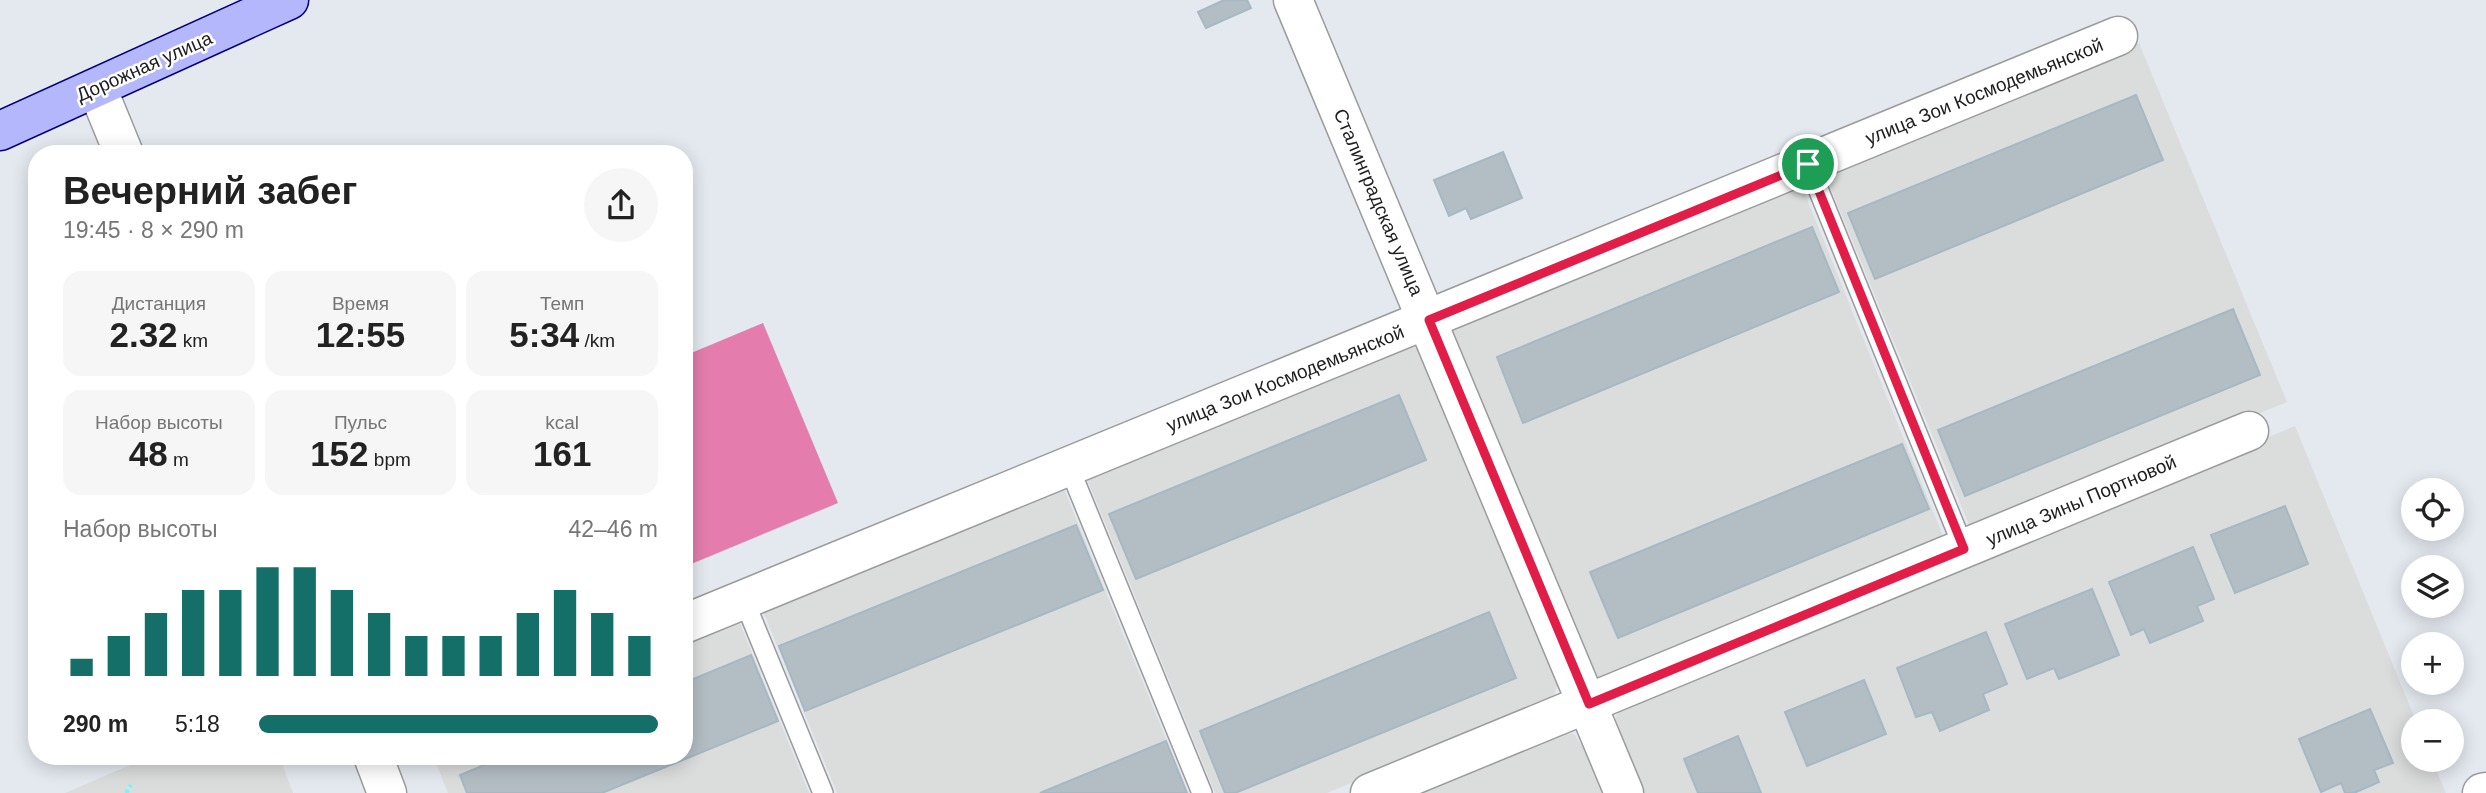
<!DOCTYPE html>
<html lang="ru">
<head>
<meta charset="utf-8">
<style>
  :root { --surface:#fff; --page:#f6f6f6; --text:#222; --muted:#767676; --accent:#136f68 }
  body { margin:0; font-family:Helvetica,sans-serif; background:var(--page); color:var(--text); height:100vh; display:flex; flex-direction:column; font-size:26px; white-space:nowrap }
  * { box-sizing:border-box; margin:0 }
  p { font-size:23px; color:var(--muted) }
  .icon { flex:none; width:38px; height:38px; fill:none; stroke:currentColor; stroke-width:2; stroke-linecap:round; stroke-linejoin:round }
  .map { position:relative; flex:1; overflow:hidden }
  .details { position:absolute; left:28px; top:145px; width:665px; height:620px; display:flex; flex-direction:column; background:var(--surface); border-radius:28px; box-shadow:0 4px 18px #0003 }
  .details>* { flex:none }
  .buttons { position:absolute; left:2401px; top:478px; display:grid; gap:14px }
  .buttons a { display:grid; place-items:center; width:63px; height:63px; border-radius:50%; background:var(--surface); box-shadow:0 4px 18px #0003; font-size:35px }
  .pin { position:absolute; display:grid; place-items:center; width:60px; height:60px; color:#fff; margin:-30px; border:4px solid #fff; border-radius:50%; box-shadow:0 2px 7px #0007 }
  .round { display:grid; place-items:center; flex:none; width:74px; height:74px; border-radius:37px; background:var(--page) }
  .headline { display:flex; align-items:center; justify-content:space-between; height:119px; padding:0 35px }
  h1 { font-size:38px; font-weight:700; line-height:52px }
  .figures { display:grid; grid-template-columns:repeat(3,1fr); gap:10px; height:119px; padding:7px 35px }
  .figures div { display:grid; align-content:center; border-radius:18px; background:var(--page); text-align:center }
  .figures b { font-size:35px; font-weight:700 }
  .figures small { font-size:19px; font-weight:400 }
  .figures p { font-size:19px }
  .chart { height:196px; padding:14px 35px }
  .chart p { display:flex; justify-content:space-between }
  .chart svg { width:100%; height:126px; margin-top:7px; stroke:var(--accent); stroke-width:6 }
  ul { padding:0 35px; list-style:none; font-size:23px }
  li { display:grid; grid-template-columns:112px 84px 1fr; align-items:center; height:52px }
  li i { height:18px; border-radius:9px; background:var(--accent) }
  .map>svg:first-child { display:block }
  .residential { fill:#dbdddc }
  .pitch { fill:#e47dad }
  .building { fill:#b3bec4; stroke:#a5b8c3; stroke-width:2 }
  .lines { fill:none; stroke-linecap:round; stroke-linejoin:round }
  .lane-casing { stroke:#9b9b9b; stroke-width:22 }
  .street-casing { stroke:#9b9b9b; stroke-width:41 }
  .secondary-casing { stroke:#04007b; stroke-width:41 }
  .path { stroke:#66fbff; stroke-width:4.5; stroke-dasharray:3.5 3.5; stroke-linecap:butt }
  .lane { stroke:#fff; stroke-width:19 }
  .street { stroke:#fff; stroke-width:38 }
  .secondary { stroke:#b5b7fd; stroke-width:38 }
  .route-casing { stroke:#fff; stroke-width:14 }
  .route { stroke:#e11d48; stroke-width:9 }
  .labels { text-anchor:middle; stroke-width:5; stroke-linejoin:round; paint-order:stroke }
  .street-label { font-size:19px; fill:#1e1e1e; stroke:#fff }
</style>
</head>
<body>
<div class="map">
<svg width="2486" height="793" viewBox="0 0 2486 793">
  <rect width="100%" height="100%" fill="#e4e9f0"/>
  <g class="residential">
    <path d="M2139,43l148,359 -315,130 -148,-360z"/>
    <path d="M1801,184l144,357 -345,139 -11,-8 -138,-334 3,-12z"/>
    <path d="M1407,346l19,4 133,331 -7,19 -225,93h-112l-130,-319z"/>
    <path d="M2295,426l121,295h-3v39h19l14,33h-807l-26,-65 4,-14 11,-13z"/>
    <path d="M1062,484l126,309h-351l-76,-187z"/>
    <path d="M737,616l72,177h-361l-15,-37h251v-119z"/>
    <path d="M1552,731l22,3 10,15 18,44h-201z"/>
    <path d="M151,756h128l14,37h-228z"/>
  </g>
  <path class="pitch" d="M763,323l75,180 -154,64v-211z"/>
  <g class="building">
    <path d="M1224,0h23l4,8 -45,20 -8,-16z"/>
    <path d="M2136,95l27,65 -288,119 -27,-66z"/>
    <path d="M1503,152l19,46 -51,21 -5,-11 -17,8 -15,-36z"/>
    <path d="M1812,227l27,65 -316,131 -26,-66z"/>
    <path d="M2233,309l27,66 -295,121 -27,-66z"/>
    <path d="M1399,395l27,65 -290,119 -27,-65z"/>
    <path d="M1902,444l27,65 -311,129 -28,-66z"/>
    <path d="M2285,506l23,58 -73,29 -24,-58z"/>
    <path d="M1076,525l27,65 -298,121 -26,-65z"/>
    <path d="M2193,547l21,52 -17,7 6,15 -53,22 -6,-14 -13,6 -22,-53z"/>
    <path d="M2092,589l27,66 -60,24 -5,-11 -27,11 -22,-55z"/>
    <path d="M1489,612l27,66 -281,115h-10l-25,-62z"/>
    <path d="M1986,632l21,52 -24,10 6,16 -49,21 -8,-19 -16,5 -19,-49z"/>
    <path d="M751,655l27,66 -176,72h-135l-7,-18 46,-19h178v-73z"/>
    <path d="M1864,680l22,54 -79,32 -22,-54z"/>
    <path d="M2370,709l23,54 -19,7 5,12 -25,11h-9l-4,-10 -20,9 -22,-53z"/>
    <path d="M1738,736l23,57h-63l-14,-34z"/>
    <path d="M1166,741l21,52h-147z"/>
  </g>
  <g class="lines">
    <g class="lane-casing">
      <g id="lane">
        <path d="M1808,164l156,385"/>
        <path d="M1069,467l133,326"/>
        <path d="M744,600l79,193"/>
      </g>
    </g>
    <g class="street-casing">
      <g id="street">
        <path d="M1293,0l331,793"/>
        <path d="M97,88l27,66"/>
        <path d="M684,624l1434,-588"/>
        <path d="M373,756l14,37"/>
        <path d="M1370,793l879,-362"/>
        <path d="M2482,793l4,-1"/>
      </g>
    </g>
    <g class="secondary-casing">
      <path id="secondary" d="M0,131l289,-131"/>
    </g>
    <path class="path" d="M126,793l5,-8"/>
    <use href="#lane" class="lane"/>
    <use href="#street" class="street"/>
    <use href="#secondary" class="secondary"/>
  </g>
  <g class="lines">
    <g class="route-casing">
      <path id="route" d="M1808,164l156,385 -375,155 -160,-384z"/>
    </g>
    <use href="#route" class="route"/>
  </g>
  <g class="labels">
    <g class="street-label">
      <text transform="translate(144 66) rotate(-24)" y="7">Дорожная улица</text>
      <text transform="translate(1984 91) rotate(-22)" y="7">улица Зои Космодемьянской</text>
      <text transform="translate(1379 202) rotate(67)" y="7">Сталинградская улица</text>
      <text transform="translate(1285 378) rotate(-22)" y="7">улица Зои Космодемьянской</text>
      <text transform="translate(2081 500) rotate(-23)" y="7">улица Зины Портновой</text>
    </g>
  </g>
</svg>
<div class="buttons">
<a><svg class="icon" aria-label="locate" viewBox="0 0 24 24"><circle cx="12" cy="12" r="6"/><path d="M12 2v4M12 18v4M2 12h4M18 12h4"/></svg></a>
<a><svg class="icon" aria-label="layers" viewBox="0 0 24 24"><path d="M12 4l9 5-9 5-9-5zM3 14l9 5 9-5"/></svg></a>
<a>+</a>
<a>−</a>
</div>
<div class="pin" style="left:1808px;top:164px;background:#1e9e55"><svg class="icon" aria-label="arrive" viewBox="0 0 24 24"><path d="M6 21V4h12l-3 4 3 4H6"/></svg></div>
<section class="details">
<div class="headline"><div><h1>Вечерний забег</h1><p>19:45 · 8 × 290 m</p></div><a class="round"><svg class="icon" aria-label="share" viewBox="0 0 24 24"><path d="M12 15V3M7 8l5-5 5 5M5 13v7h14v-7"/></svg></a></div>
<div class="figures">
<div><p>Дистанция</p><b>2.32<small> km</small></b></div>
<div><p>Время</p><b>12:55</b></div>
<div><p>Темп</p><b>5:34<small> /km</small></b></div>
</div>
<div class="figures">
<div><p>Набор высоты</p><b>48<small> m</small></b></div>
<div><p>Пульс</p><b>152<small> bpm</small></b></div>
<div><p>kcal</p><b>161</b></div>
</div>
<div class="chart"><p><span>Набор высоты</span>42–46 m</p>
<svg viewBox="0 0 160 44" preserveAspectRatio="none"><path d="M5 44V38M15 44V30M25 44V22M35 44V14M45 44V14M55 44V6M65 44V6M75 44V14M85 44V22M95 44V30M105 44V30M115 44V30M125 44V22M135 44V14M145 44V22M155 44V30"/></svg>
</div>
<ul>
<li><b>290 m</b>5:18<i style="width:100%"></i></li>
</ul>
</section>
</div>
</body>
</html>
